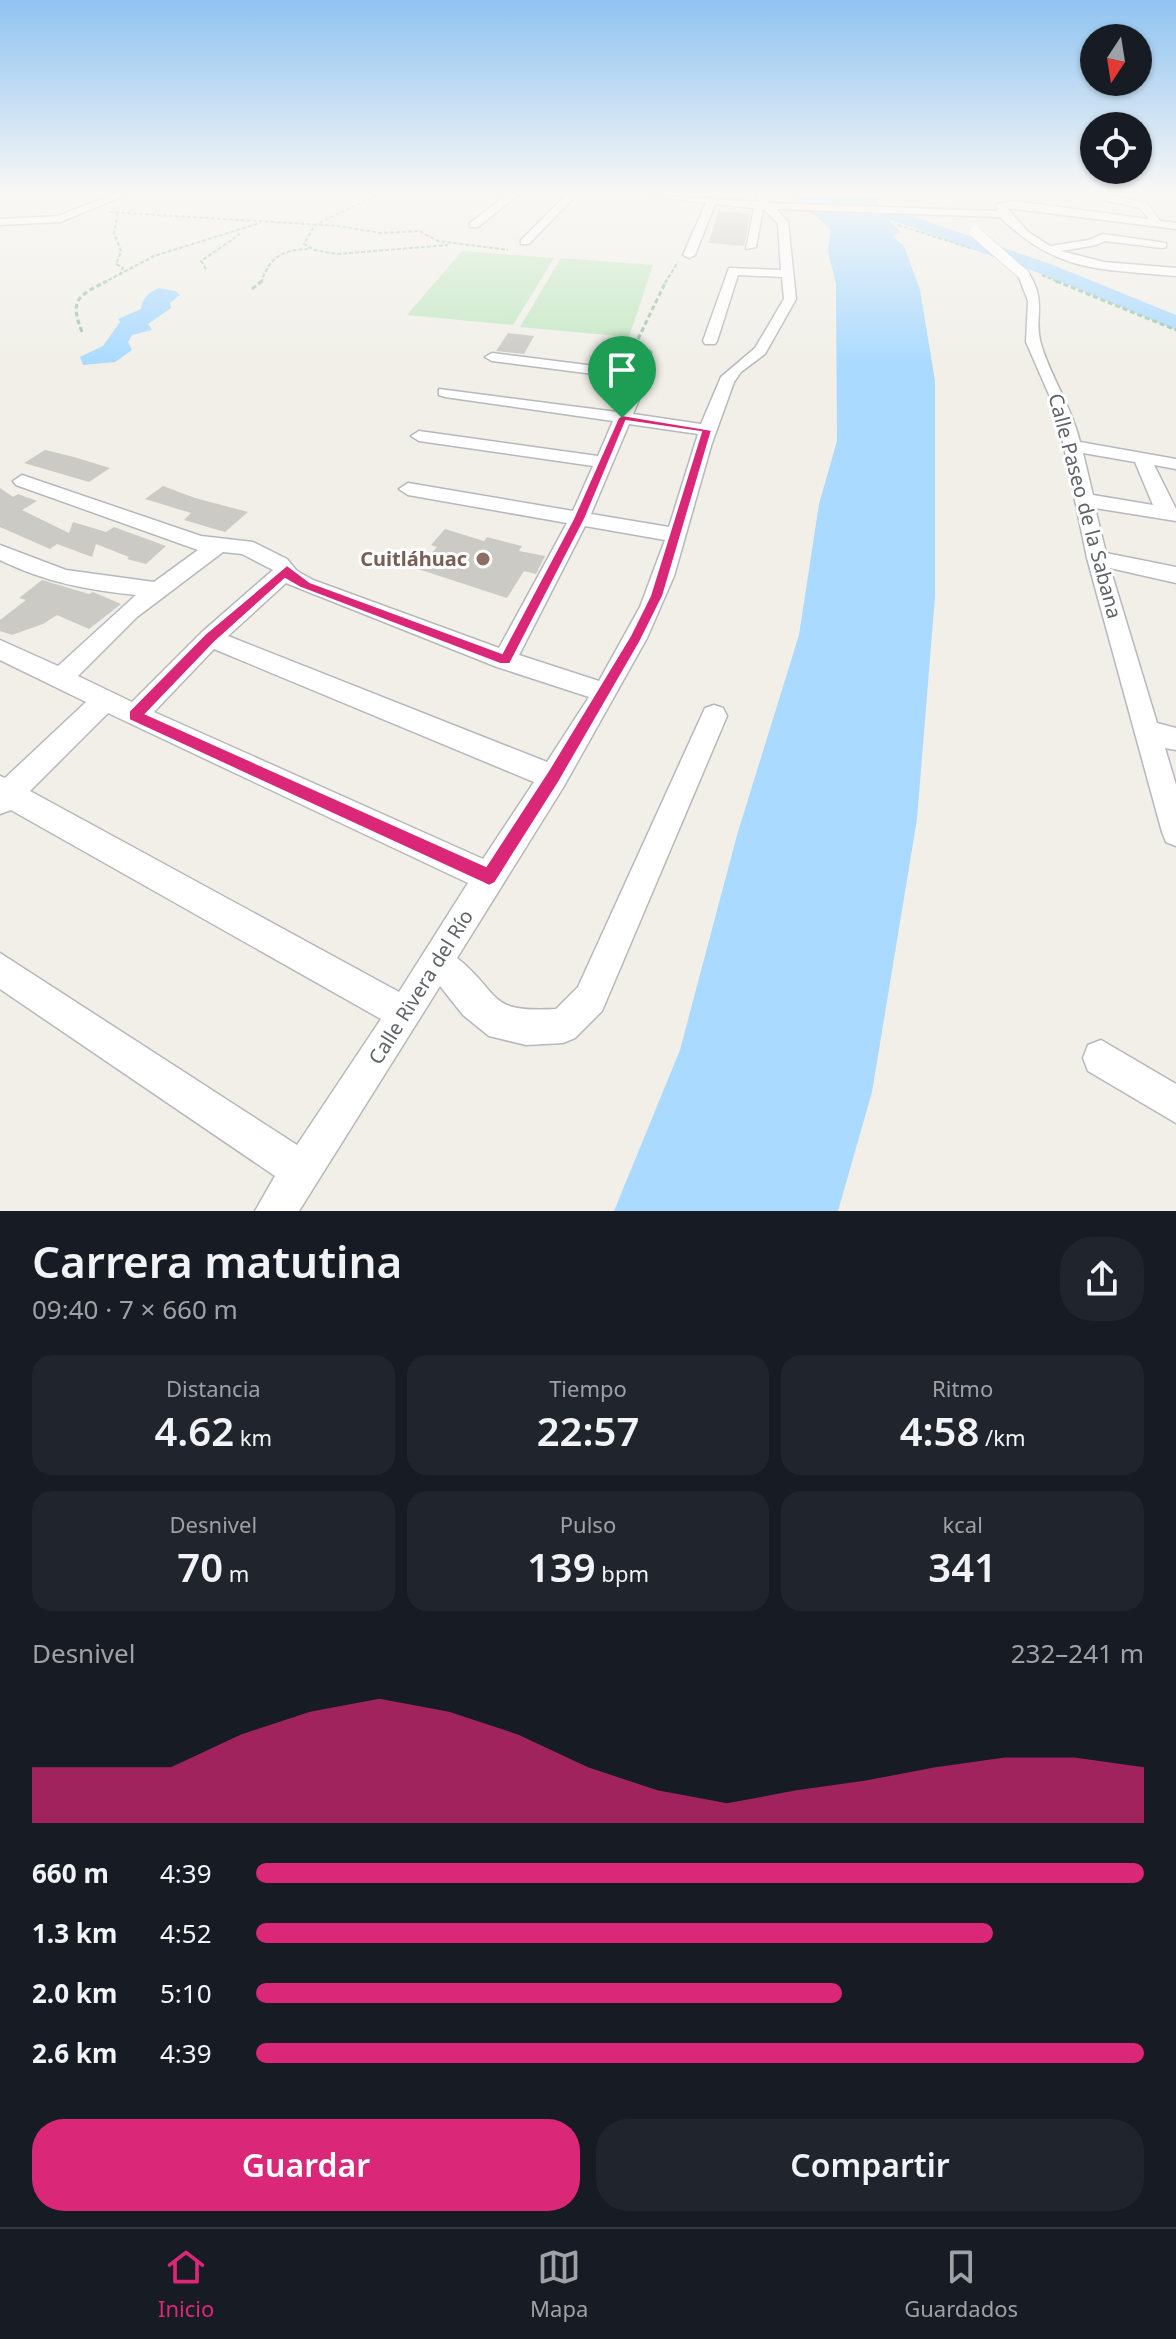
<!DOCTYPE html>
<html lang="es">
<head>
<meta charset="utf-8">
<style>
  :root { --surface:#171b24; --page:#20242c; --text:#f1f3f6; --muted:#9ea1a6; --line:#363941; --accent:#db2777 }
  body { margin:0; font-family:"Noto Sans",sans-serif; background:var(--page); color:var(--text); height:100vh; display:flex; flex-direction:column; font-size:30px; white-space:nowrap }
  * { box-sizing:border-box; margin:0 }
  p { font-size:26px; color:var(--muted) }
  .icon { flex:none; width:44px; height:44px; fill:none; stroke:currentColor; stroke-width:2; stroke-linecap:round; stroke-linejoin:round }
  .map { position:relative; height:1211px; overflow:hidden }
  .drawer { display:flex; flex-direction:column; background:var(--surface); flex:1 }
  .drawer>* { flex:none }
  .needle { width:52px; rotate:192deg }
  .tools { position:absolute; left:1080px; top:24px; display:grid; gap:16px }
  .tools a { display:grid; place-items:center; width:72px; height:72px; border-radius:50%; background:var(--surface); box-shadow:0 2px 6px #0004; font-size:40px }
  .pin { position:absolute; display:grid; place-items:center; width:68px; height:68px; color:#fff; margin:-82px -34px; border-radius:50% 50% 50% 0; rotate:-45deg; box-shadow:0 0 8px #0007 }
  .pin .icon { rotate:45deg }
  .round { display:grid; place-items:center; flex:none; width:84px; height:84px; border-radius:32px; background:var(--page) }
  .overview { display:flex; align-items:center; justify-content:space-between; height:136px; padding:0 32px }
  h1 { font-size:44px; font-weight:600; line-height:60px }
  .metrics { display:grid; grid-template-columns:repeat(3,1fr); gap:12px; height:136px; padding:8px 32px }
  .metrics div { display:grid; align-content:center; border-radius:20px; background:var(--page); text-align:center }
  .metrics b { font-size:40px; font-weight:600 }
  .metrics small { font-size:22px; font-weight:400 }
  .metrics p { font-size:22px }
  .chart { height:224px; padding:16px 32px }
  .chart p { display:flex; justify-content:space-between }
  .chart svg { width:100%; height:144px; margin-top:8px; fill:var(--accent); opacity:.7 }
  .action { display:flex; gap:16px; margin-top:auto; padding:16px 32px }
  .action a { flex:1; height:92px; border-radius:32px; background:var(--accent); color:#fff; font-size:32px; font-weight:600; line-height:92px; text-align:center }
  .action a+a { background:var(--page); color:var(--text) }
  ul { padding:0 32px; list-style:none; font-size:26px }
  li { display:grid; grid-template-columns:128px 96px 1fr; align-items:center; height:60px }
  li i { height:20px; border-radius:10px; background:var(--accent) }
  .tabs { display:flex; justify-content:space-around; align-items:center; height:112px; border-top:2px solid var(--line); background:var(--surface); font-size:22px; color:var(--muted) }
  .tabs a { display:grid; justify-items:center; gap:4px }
  .tabs .on { color:var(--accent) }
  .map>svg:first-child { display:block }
  .green { fill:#c5e8c5 }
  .water { fill:#aadaff }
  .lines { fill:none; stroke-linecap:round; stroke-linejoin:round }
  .river { fill:#aadaff; fill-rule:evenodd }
  .building { fill:#cccac5 }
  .minor-casing { stroke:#b5b8bc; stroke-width:3 }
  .path-far1 { stroke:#9cc7a9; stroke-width:2; stroke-dasharray:4 2; stroke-linecap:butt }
  .path { stroke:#9cc7a9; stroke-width:3; stroke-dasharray:5 3; stroke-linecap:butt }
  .minor { fill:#fff; fill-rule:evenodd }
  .minor-bridge-casing { stroke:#b5b8bc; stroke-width:12; stroke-linecap:butt }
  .minor-bridge { stroke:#fff; stroke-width:11 }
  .route { fill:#db2777; stroke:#fff; stroke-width:2; fill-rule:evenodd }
  .education-dot { fill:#8d6e63; stroke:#fff; stroke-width:3 }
  .labels { text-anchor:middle; stroke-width:6; stroke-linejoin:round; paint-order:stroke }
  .street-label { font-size:20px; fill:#5f6368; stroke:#fff }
  .education-label { font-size:20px; font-weight:bold; fill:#785e54; stroke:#fff; text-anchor:end }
</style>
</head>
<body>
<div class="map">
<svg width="1176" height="1211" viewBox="0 0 1176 1211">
  <rect width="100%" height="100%" fill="#f1efe8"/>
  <g class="green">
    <path d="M462,251l92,7 -41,67 -106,-10z"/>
    <path d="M561,258l92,7 -24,72 -109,-10z"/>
  </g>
  <g class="water">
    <path d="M795,195h81l4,15 20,22 -8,4 12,10 16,44 15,91v216l-18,222 -45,273 -34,119h-224l66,-161 57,-215 62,-200 20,-131 18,-63 -1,-157 -8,-33 3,-21c-10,-11 -31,-23 -36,-35z"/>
    <path d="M159,288l16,3 5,4 -10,8 1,5 -23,16 4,6 -20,5 -4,7 4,8 -17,12 -32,3 -3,-8 23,-11 17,-24 -2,-3 23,-10c1,-11 8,-17 18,-21z"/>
  </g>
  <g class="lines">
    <path class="river" d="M880,205l173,60 123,50v15l-137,-57 -165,-59 -2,-4z"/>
  </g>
  <g class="building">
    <path d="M718,211l32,3 -6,32 -35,-3z"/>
    <path d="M508,333l26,3 -10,18 -28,-3z"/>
    <path d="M45,450l29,7 36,11 -21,14 -65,-19z"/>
    <path d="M163,486l32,12 53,14 -23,20 -41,-12 7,-7 -46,-14z"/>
    <path d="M0,488l13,9 5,-3 19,7 -15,9 47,23 4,-11 33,10 8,-5 52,19 -20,18 -19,-5 2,-2 -33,-13 -4,13 -35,-13 -7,5 -50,-22z"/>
    <path d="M445,529l39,12 3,-4 35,9 -3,5 26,5 -9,18 -12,-3 -17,27 -89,-29 19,-22 -6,-2z"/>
    <path d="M42,580l47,14 4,-2 28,12 -32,25 -32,-14 -14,9 -31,11 -12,-4v-11l26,-20 -7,-2z"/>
  </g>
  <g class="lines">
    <g class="minor-casing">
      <g id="minor">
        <path d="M112,195h14l-66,27 -60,3v-6l58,-3z"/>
        <path d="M507,195h11l-40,32h-8v-4z"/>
        <path d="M566,195h10l-47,49h-8v-4z"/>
        <path d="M646,195l114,7 -4,-7h10l4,8 227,8v-7l17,-3 135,18 -9,-11 -37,-8 3,-5 41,8 13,18 16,2v6l-169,-21 20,23 23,15 39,-6 14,-6 63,9v4l-4,1 -57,-7 -9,4 -35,6 43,11 72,6v8c-75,-7 -119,-3 -176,-59l-224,-8 12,13 8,77 -31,55 -24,18 -7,10 -23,64 -37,130 -27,62 -83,148 -107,172c46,37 28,55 99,51l22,-22 127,-279 9,-3 9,3 4,8 -125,295 -27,27 -12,5 -37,2 -37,-9 -26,-21 -23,-29 -141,225h-44l20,-35 -275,-187v-36l297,192 84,-126 -370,-209 -11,4v-38l5,2 81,-76 -86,-42v-20l58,26 78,-71c-49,-5 -91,-13 -136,-35v-15l66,25 88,12 44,-32 -182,-65 -3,-4 9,-6 179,61 52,6 34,17 10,12 16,9 186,68 68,-125 -159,-28 -9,-6 9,-6 165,28 20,-45 -174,-25 -8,-5 8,-5 179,25 15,-35 -168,-24 -6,-2v-6l178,23 15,-33 -140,-18 -7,-4 7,-4 142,18 3,-19 7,-4 7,4 -2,24 -16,38 68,10 20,-47 34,-29 29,-49 -2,-22 -44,-2 -21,66 -2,3h-10l-2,-3 26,-73 52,2 -3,-47 -15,-14 -7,38 -10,2 8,-41 -39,-4 -20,51 -6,3 -6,-3 23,-52zM629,424l69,10 -29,93 -78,-13zM585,526l80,14 -25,67 -41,74 -80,-26zM223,552l19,2 31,16 -71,62 -70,70 -54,-26 59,-59zM286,583l211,84 92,30 -42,65 -319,-126zM214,649l320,133 -51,77 -329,-147zM108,713l360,170 -69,109 -369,-201z"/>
        <path d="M1024,271l4,1c20,31 5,45 13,72 10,34 30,61 39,98l96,17v10l-22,-4 22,44v12l-81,-13 11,45 70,14v16l-66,-15 47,155 19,5v22l-11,-2 11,37v61l-10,-4 -4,-10 -75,-274 -30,-145 -31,-71 2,-41 -10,-26zM1083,453l52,9 18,43 -60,-10z"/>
        <path d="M1101,1040l75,44v39l-88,-52 -5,-13 5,-13z"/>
      </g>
    </g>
    <g class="path-far1">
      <path d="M377,195l-62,30 -11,19 10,6 23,4 111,-9"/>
      <path d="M109,212l230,14 42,7 38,-2 19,10 70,9"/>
      <path d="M118,213l-4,20 7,18 -5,13 7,4 -3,7"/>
      <path d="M898,225l72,23"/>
      <path d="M206,269l-5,-8 38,-26 -3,-5"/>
      <path d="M1042,275l19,8"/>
      <path d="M103,283l51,-27 106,-33"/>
      <path d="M261,283c8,-25 20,-33 47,-34"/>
      <path d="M665,283l13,-21"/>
    </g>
    <g class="path">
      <path d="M1056,281l120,49"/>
      <path d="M252,289l10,-8"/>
      <path d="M82,332c-13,-33 -4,-36 25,-51"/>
      <path d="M638,339l28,-58"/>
    </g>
    <use href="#minor" class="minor"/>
    <g class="minor-bridge-casing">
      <path id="minor-bridge" d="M975,232l49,43"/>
    </g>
    <use href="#minor-bridge" class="minor-bridge"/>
  </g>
  <linearGradient id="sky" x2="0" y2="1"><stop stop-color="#8fc3f1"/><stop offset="0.53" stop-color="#f9f8f5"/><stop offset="1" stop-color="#f9f8f5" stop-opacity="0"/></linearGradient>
  <rect width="1176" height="365" fill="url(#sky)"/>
  <path class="route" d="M622,415l90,15 -49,166 -23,46 -81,140 -64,101 -6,3 -6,-3 -354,-163v-9l76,-77 82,-69 23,17 192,71 71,-134 45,-101zM626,421l75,11 -51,164 -20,40 -82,135 -62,95 -340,-152 69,-72 70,-63 16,9 199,76h10l75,-145z"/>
  <circle class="education-dot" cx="483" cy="559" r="8"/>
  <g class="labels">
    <g class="street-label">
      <text transform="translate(1085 506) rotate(75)" y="7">Calle Paseo de la Sabana</text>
      <text transform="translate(421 987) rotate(-58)" y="7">Calle Rivera del Río</text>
    </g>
    <g class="education-label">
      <text x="467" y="566">Cuitláhuac</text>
    </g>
  </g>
</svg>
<div class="tools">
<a><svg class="needle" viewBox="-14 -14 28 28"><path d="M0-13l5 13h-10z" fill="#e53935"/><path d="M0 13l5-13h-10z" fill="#9ea1a6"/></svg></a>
<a><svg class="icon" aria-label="locate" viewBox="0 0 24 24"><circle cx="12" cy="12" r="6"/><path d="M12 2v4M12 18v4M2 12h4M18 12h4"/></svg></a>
</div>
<div class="pin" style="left:622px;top:418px;background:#1e9e55"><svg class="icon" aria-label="arrive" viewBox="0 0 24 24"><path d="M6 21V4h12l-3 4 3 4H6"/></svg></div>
</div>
<section class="drawer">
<div class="overview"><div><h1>Carrera matutina</h1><p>09:40 · 7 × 660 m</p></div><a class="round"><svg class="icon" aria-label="share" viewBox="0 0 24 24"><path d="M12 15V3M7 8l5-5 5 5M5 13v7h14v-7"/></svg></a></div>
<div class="metrics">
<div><p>Distancia</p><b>4.62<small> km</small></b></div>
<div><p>Tiempo</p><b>22:57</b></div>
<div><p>Ritmo</p><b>4:58<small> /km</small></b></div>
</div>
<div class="metrics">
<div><p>Desnivel</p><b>70<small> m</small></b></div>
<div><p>Pulso</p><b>139<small> bpm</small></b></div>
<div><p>kcal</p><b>341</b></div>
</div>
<div class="chart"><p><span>Desnivel</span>232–241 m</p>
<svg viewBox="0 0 160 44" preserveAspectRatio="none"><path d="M0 44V27L10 27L20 27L30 17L40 10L50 6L60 10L70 17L80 27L90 34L100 38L110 34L120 31L130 27L140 24L150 24L160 27V44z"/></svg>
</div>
<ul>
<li><b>660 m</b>4:39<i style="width:100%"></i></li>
<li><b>1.3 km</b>4:52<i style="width:83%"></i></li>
<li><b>2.0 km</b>5:10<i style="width:66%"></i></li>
<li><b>2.6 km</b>4:39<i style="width:100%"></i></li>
</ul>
<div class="action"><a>Guardar</a><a>Compartir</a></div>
</section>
<nav class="tabs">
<a class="on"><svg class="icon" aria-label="home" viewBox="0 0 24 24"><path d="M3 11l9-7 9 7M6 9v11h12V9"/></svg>Inicio</a>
<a><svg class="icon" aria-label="map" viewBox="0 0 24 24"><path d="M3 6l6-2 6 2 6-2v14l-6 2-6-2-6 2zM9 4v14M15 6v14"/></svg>Mapa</a>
<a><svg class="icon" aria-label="saved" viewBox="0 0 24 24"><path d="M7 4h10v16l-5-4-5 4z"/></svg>Guardados</a>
</nav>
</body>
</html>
